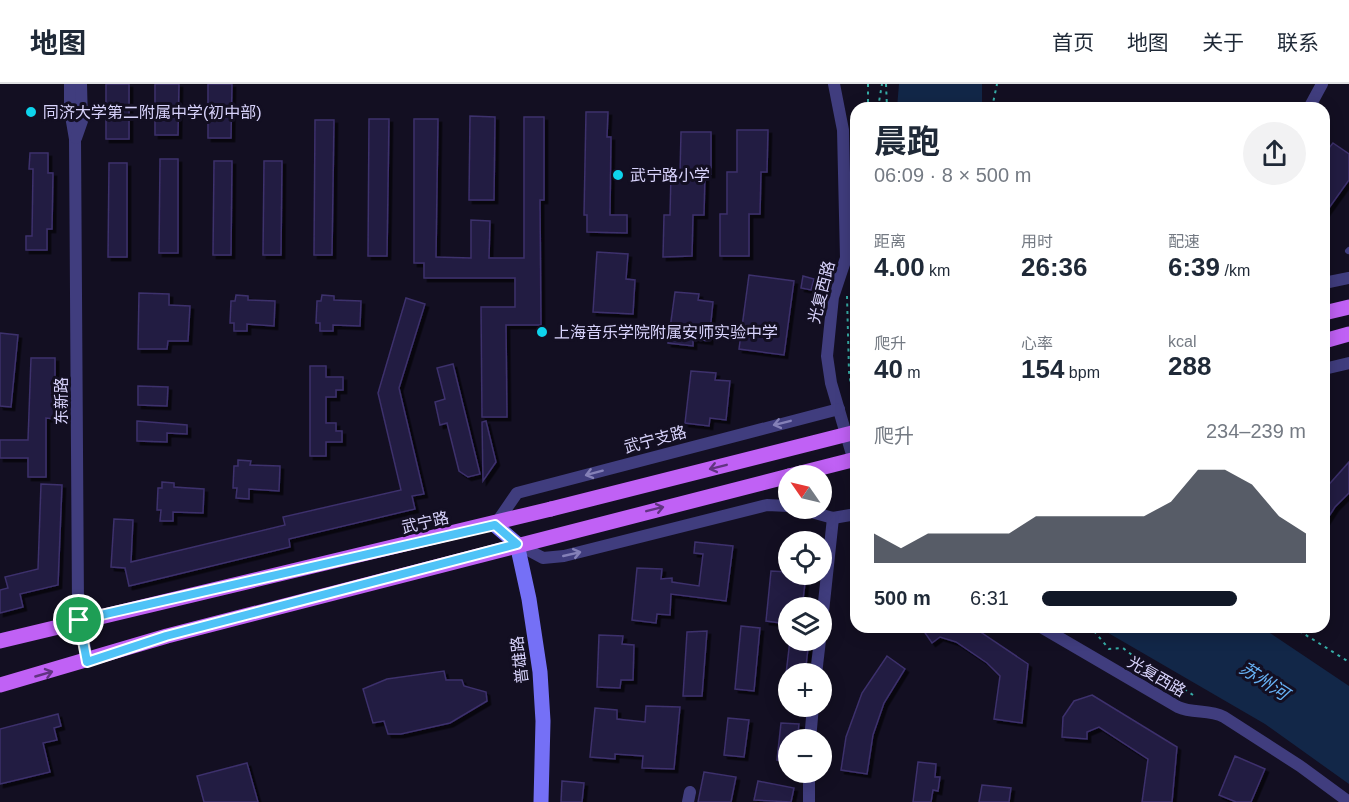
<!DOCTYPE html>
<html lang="zh">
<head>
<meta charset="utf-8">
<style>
  :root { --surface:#fff; --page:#f2f2f3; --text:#1f2937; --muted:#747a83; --line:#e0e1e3; --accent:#111827 }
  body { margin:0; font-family:Helvetica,"Noto Sans SC",sans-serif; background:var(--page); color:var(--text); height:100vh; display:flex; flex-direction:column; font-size:22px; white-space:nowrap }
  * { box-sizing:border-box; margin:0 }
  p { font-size:20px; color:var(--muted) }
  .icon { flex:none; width:33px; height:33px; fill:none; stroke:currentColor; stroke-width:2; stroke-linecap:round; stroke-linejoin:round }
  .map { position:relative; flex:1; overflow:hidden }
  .drawer { position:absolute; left:850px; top:18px; width:480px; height:531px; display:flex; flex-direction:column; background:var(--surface); border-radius:18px; box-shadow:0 3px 15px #0003 }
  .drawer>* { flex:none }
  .needle { width:39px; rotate:304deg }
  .controls { position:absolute; left:778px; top:381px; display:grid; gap:12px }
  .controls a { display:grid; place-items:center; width:54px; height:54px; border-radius:50%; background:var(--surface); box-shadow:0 3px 15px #0003; font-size:30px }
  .pin { position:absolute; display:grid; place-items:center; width:51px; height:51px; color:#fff; margin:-26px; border:3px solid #fff; border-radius:50%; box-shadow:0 2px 6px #0007 }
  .round { display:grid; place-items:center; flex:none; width:63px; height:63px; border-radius:32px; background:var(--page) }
  .head { display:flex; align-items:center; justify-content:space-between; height:102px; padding:0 24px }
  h1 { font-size:33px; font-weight:700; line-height:45px }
  .figures { display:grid; grid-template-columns:repeat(3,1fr); gap:9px; height:102px; padding:6px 24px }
  .figures div { display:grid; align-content:center }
  .figures b { font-size:26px; font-weight:700 }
  .figures small { font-size:16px; font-weight:400 }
  .figures p { font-size:16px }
  .chart { height:168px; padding:12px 24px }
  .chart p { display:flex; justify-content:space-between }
  .chart svg { width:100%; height:108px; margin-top:6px; fill:var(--accent); opacity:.7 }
  ul { padding:0 24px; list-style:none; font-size:20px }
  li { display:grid; grid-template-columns:96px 72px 1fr; align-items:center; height:45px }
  li i { height:15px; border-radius:8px; background:var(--accent) }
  header { display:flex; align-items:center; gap:36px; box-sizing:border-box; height:84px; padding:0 30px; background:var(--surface); border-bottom:2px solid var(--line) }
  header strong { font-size:28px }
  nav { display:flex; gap:33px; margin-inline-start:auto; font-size:21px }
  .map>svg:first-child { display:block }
  .water { fill:#122748 }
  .building { fill:#241c42; stroke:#3c306c; stroke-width:1.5; filter:url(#shadow) }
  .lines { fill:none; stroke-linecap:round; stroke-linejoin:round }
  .path { stroke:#36ada7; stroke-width:2; stroke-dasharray:3 4.5; stroke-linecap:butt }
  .lane { stroke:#403d7e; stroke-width:6 }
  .street { stroke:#403d7e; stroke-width:12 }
  .secondary { stroke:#7570f6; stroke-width:15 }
  .primary { stroke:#c061f5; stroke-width:15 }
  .primary-bridge { stroke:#c061f5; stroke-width:15 }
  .oneway { stroke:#8480b7 }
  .oneway2 { stroke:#613481 }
  .route-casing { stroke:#fff; stroke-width:12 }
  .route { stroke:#4fc3f7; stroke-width:8 }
  .poi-dot { fill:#0ed4ed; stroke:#130f22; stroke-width:2 }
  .labels { text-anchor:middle; stroke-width:6; stroke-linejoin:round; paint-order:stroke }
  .poi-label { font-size:16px; fill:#d8d3fc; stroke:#130f22; text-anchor:start }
  .street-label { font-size:16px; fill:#d8d3fc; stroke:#130f22 }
  .water-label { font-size:18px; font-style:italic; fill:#67b2f6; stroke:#130f22 }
</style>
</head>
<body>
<header>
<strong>地图</strong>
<nav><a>首页</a><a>地图</a><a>关于</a><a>联系</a></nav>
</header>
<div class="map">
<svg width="1349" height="718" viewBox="0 0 1349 718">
  <defs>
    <filter id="shadow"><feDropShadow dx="3.5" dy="3.5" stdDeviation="0" flood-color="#0009"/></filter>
  </defs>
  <rect width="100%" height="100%" fill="#130f22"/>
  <g class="water">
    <path d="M899,0h83v24h-85z"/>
    <path d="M1098,543h163l88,59v98l-84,-60z"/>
  </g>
  <g class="building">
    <rect x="106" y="0" width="23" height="55"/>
    <path d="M155,0h24l-1,51h-23z"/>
    <path d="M208,0h24l-1,54h-23z"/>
    <path d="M586,28h22l-1,25h4l-1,78h17v18l-40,-1v-17h-3z"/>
    <path d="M470,32l25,1 -1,83h-25z"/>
    <path d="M524,33h20v83h-4l1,125h-35l1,92h-25l-1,-110h34v-29h-91v-15h-10v-144h24l-2,138 35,1v-38l19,1 -1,37h35z"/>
    <path d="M369,35h20l-2,137h-19z"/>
    <path d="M315,36h19l-2,135h-18z"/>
    <path d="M737,46h31l-1,42h-6l-1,42h-11v42h-29v-42h7v-42h10z"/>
    <path d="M681,48h30v42h-6l-1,41h-11l-1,41 -29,1 1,-42h6l1,-41h9z"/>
    <path d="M1333,59l16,11v26l-25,35v-61z"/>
    <path d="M30,69h18v20h5l-1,56h-5v21h-21v-14h6l1,-67h-4z"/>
    <path d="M160,75h18v94h-19z"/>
    <path d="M214,77h18l-1,94h-18z"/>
    <path d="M264,77h18l-1,94h-18z"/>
    <path d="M109,79h18v94h-19z"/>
    <path d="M597,168l31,2 -2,25 9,1 -2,34 -40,-2z"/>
    <path d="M749,191l45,6 -10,74 -45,-6z"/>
    <path d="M803,192l11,3 -3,11 -10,-2z"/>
    <path d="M675,208l24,2 -1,6 15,2 -4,39 -16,-2v7l-25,-3z"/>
    <path d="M139,209l30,1v11l21,1 -2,35h-20l-1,8h-29z"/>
    <path d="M236,211l12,1v4l27,1 -1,25 -27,-2v7h-13v-8h-4l1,-22h4z"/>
    <path d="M322,211l12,1v4l27,1 -1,25 -27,-1v6h-13v-8h-4l1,-22h4z"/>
    <path d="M406,214l19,6 -26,84 25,106 -12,2 3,13 -126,30 1,8 -161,39 -4,-18 -14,-1 3,-48 19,1 -2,42 154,-37 -2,-8 118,-27 -23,-97z"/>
    <path d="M0,249l18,2 -7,72 -11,-1z"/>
    <path d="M31,274h24v61l-9,-1v59h-18v-19h-28v-18h28z"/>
    <path d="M453,280l27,110 -12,3 -9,-6 -12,-48 -7,2 -5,-23 10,-3 -8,-31z"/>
    <path d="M310,282h16v11h17v13h-7v7h-10v26h10v8h6v11h-16v14h-16z"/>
    <path d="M691,287l25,2 -1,7 15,1 -4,39 -16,-2 -1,8 -24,-3z"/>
    <path d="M138,302l30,1 -1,19 -29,-1z"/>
    <path d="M137,337l50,4v9l-20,-1v9l-30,-1z"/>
    <path d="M486,337l10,41 -13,19 -1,-59z"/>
    <path d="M238,376l13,1 -1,4 30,1 -1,25 -30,-2v10l-13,-1 1,-10h-4l1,-22h4z"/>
    <path d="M1349,378v31l-14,14 -11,17v-34z"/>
    <path d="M162,398l12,1v4l30,2 -1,24 -30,-1v9h-13l1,-11h-4l1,-22h4z"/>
    <path d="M41,400l21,1 -4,100 -38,9 3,13 -23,6v-23l8,-2 -3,-11 33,-8z"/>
    <path d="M695,458l38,4 -7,55 -55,-7 -1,21 -13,-1 -1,9 -24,-3 5,-52 25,1 -1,10 11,-1v4l27,4 4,-32 -9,-1z"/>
    <path d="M771,487l18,1 5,2 -1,8 12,1 -3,25h-13l-1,16 -22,-3z"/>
    <path d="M741,542l19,2 -6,63 -19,-2z"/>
    <path d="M921,543h52l55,37 -6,59 -28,-4 6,-43 -13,-13 -31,-21 -16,-5 -8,6z"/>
    <path d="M707,547l-5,65h-19l4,-64z"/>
    <path d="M599,551l24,1 -1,8 12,1 -1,35h-12l-1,8 -23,-1z"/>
    <path d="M790,556h19l-4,34h-19z"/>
    <path d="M887,572l18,13 -21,34 -11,32 -6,39 -26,-4 5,-33 16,-44z"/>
    <path d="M444,587l2,9h16l2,6 22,6 1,9 -37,22 -49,11h-13l-4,-13 -11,2 -10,-34 24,-10z"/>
    <path d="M1092,611l85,52 -5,55h-30l6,-43 -49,-32 -12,5v7l-25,-2 1,-20 11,-16z"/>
    <path d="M646,622l34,1 -6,62 -32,-1 1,-12 -28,-2v5l-25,-2 5,-49 22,2v9l28,3z"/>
    <path d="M58,630l3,12 -7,2 3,12 -14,3 7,29 -50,12v-55z"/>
    <path d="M728,634l21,2 -5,37 -20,-2z"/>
    <path d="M781,639l18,1 -2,16h-8v21l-12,-1z"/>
    <path d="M1235,672l30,13 -14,33h-15l-17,-7z"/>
    <path d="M918,678l18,2 -1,13h5l-2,14 -5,-1 -2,12h-18z"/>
    <path d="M247,679l11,39h-54l-7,-26z"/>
    <path d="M704,688l32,5 -5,25h-33z"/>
    <path d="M562,697l22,2 -2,19h-21z"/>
    <path d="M758,697l36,7 -3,14 -37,-2z"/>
    <path d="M982,701l29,3 -2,14h-30z"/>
  </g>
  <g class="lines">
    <g class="path">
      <path d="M868,0v24"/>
      <path d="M886,0l1,24"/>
      <path d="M878,24l4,-24"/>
      <path d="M992,24l5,-24"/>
      <path d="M847,212l2,76 7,45"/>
      <path d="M1072,543l22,4 15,18 14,-1 13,10 11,13 25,10 21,14"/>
      <path d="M1293,543l56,35"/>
    </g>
    <path class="lane" d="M1348,167l1,-1"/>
    <g class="street">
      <path d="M70,0v26l5,29 3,467 9,55"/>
      <path d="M834,0l9,46 3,128 -13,39 -6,59 4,27 25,85"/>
      <path d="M1309,24l13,-24"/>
      <path d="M76,54l6,-17 -1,-37"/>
      <path d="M1324,199l25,-5"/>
      <path d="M1324,285l25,-6"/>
      <path d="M797,424l36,10 23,-4"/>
      <path d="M495,441l22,-32 322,-84"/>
      <path d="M517,460l26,14 21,-2 203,-51 22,1"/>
      <path d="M822,537l11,-103"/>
      <path d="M1041,543l137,80c15,7 31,2 46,10l76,49 49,36"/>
      <path d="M816,590l4,-34"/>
      <path d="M810,656l3,-34"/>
      <path d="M688,718l2,-10"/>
      <path d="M809,718v-30"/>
    </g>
    <path class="secondary" d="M495,441l22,19 12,55 11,73 3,49 -2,81"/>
    <g class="primary">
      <path d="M1324,229l25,-6"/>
      <path d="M1324,257l25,-7"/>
      <path d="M0,557l551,-132"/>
      <path d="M0,601l167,-49 622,-160"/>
    </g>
    <g class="primary-bridge">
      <path d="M789,392l67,-17"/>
      <path d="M551,425l305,-77"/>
    </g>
  </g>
  <defs><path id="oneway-shaft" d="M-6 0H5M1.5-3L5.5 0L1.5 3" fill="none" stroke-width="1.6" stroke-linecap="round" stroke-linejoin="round" transform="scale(1.5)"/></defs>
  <g class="oneway">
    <use href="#oneway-shaft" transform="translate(782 339) rotate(166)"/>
    <use href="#oneway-shaft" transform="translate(594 389) rotate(165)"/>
    <use href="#oneway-shaft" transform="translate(572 470) rotate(-13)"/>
  </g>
  <g class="oneway2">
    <use href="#oneway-shaft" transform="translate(718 383) rotate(166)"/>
    <use href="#oneway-shaft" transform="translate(655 425) rotate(-14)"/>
    <use href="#oneway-shaft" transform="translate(44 590) rotate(-16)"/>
  </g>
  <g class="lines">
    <g class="route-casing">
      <path id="route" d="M495,441l22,19 -351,92 -79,26 -8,-42z"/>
    </g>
    <use href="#route" class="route"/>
  </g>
  <g class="poi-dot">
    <circle cx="31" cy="28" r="6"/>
    <circle cx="618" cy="91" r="6"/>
    <circle cx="542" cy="248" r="6"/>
  </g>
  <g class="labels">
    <g class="poi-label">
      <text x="43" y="34">同济大学第二附属中学(初中部)</text>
      <text x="630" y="97">武宁路小学</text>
      <text x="554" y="254">上海音乐学院附属安师实验中学</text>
    </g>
    <g class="street-label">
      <text transform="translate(821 208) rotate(-76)" y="6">光复西路</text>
      <text transform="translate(61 317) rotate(-90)" y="6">东新路</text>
      <text transform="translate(655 355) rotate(-15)" y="6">武宁支路</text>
      <text transform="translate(425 438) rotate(-13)" y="6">武宁路</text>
      <text transform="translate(519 576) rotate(-97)" y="6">普雄路</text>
      <text transform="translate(1157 592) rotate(30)" y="6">光复西路</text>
    </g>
    <g class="water-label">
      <text transform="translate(1264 597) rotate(33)" y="6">苏州河</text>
    </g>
  </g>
</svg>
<div class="controls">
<a><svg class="needle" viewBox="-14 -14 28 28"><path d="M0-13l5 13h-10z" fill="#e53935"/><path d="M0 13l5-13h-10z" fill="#747a83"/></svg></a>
<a><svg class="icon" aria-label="locate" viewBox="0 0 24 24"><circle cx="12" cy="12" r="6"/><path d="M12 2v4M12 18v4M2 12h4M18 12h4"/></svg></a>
<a><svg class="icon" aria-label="layers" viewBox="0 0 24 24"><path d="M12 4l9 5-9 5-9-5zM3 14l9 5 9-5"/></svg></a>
<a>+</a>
<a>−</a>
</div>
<div class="pin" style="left:79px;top:536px;background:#1e9e55"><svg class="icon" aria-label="arrive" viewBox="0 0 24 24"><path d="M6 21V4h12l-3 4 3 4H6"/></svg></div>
<section class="drawer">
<div class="head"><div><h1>晨跑</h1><p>06:09 · 8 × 500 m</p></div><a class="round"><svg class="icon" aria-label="share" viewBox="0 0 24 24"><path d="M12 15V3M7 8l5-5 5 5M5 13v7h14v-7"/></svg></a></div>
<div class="figures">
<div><p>距离</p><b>4.00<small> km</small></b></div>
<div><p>用时</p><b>26:36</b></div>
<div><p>配速</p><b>6:39<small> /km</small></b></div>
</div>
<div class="figures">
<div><p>爬升</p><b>40<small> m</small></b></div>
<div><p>心率</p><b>154<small> bpm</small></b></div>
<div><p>kcal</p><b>288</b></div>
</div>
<div class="chart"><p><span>爬升</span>234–239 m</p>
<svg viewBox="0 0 160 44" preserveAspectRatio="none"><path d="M0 44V32L10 38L20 32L30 32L40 32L50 32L60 25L70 25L80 25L90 25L100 25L110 19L120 6L130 6L140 12L150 25L160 32V44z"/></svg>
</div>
<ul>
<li><b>500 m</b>6:31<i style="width:74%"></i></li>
</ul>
</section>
</div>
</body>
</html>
